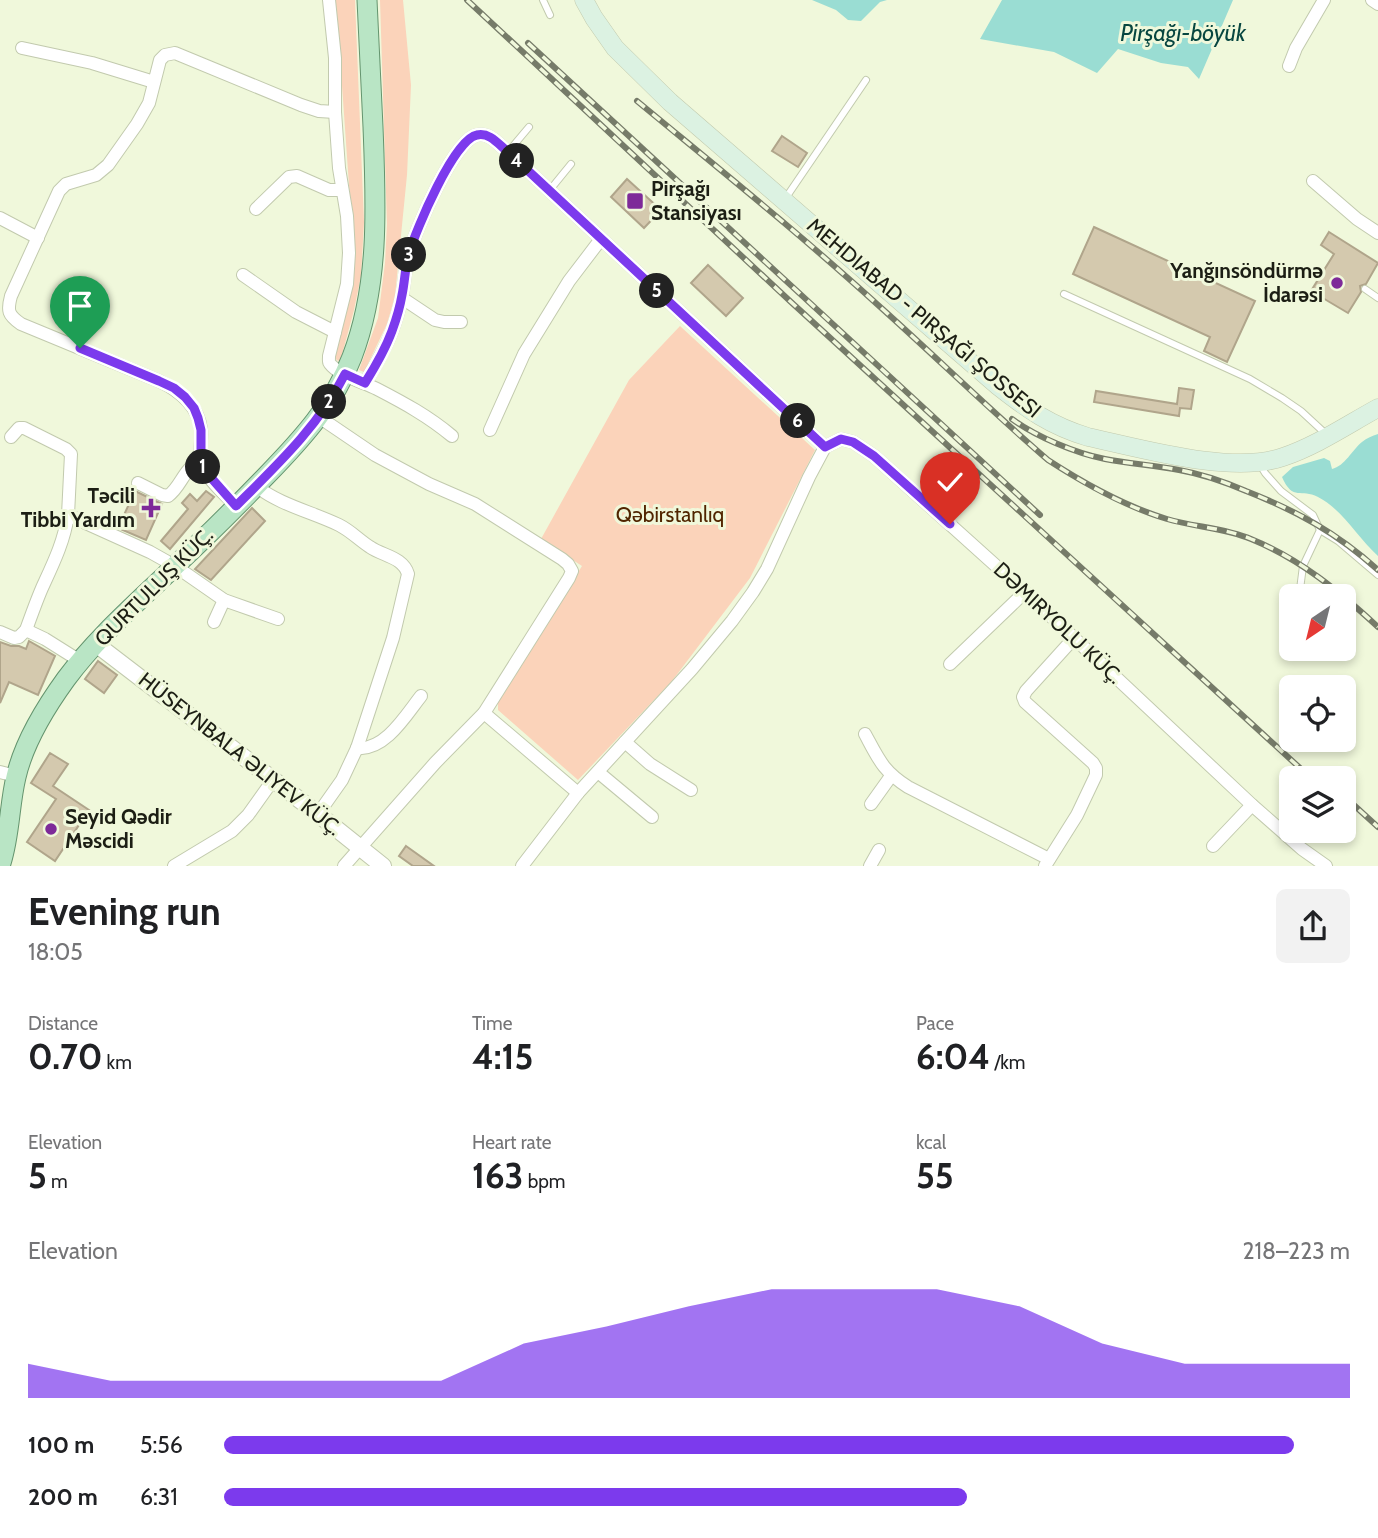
<!DOCTYPE html>
<html lang="en">
<head>
<meta charset="utf-8">
<style>
  :root { --surface:#fff; --page:#f2f2f2; --text:#202124; --muted:#757577; --accent:#7c3aed }
  body { margin:0; font-family:Cabin,sans-serif; background:var(--page); color:var(--text); height:100vh; display:flex; flex-direction:column; font-size:26px; white-space:nowrap }
  * { box-sizing:border-box; margin:0 }
  p { font-size:23px; color:var(--muted) }
  .icon { flex:none; width:38px; height:38px; fill:none; stroke:currentColor; stroke-width:2; stroke-linecap:round; stroke-linejoin:round }
  .map { position:relative; height:866px; overflow:hidden }
  .panel { display:flex; flex-direction:column; background:var(--surface); flex:1 }
  .panel>* { flex:none }
  .needle { width:46px; rotate:215deg }
  .controls { position:absolute; left:1279px; top:584px; display:grid; gap:14px }
  .controls a { display:grid; place-items:center; width:77px; height:77px; border-radius:10px; background:var(--surface); box-shadow:0 4px 10px #0003; font-size:35px }
  .pin { position:absolute; display:grid; place-items:center; width:60px; height:60px; color:#fff; margin:-72px -30px; border-radius:50% 50% 50% 0; rotate:-45deg; box-shadow:0 0 7px #0007 }
  .pin .icon { rotate:45deg }
  .km { position:absolute; width:35px; height:35px; margin:-18px; border-radius:50%; background:#222; color:#fff; font-size:19px; line-height:35px; text-align:center }
  .round { display:grid; place-items:center; flex:none; width:74px; height:74px; border-radius:10px; background:var(--page) }
  .overview { display:flex; align-items:center; justify-content:space-between; height:119px; padding:0 28px }
  h1 { font-size:38px; font-weight:700; line-height:52px }
  .stats { display:grid; grid-template-columns:repeat(3,1fr); gap:10px; height:119px; padding:7px 28px }
  .stats div { display:grid; align-content:center }
  .stats b { font-size:35px; font-weight:700 }
  .stats small { font-size:19px; font-weight:400 }
  .stats p { font-size:19px }
  .chart { height:196px; padding:14px 28px }
  .chart p { display:flex; justify-content:space-between }
  .chart svg { width:100%; height:126px; margin-top:7px; fill:var(--accent); opacity:.7 }
  ul { padding:0 28px; list-style:none; font-size:23px }
  li { display:grid; grid-template-columns:112px 84px 1fr; align-items:center; height:52px }
  li i { height:18px; border-radius:9px; background:var(--accent) }
  .map>svg:first-child { display:block }
  .green { fill:#fbd3ba }
  .water { fill:#9addd3 }
  .building { fill:#d4c9ae; stroke:#b0a58b; stroke-width:2 }
  .lines { fill:none; stroke-linecap:round; stroke-linejoin:round }
  .service-casing { stroke:#c2caae; stroke-width:8 }
  .minor-casing { stroke:#c2caae; stroke-width:14 }
  .tertiary-casing { stroke:#c2caae; stroke-width:18 }
  .secondary-casing { stroke:#c2caae; stroke-width:19 }
  .primary-casing { stroke:#64946e; stroke-width:21 }
  .service { stroke:#fff; stroke-width:6 }
  .minor { stroke:#fff; stroke-width:12 }
  .tertiary { stroke:#fff; stroke-width:16 }
  .secondary { stroke:#dcf2e2; stroke-width:18 }
  .primary { stroke:#b9e5c5; stroke-width:19 }
  .rail-casing { stroke:#767b69; stroke-width:6 }
  .rail { stroke:#f0f8db; stroke-width:3.5; stroke-dasharray:10; stroke-linecap:butt }
  .route-casing { stroke:#fff; stroke-width:14 }
  .route { stroke:#7c3aed; stroke-width:9 }
  .poi-dot { fill:#7e2a99; stroke:#f0f8db; stroke-width:2.5 }
  .labels { text-anchor:middle; stroke-width:6; stroke-linejoin:round; paint-order:stroke }
  .poi-label { font-size:21px; font-weight:bold; fill:#1c1e14; stroke:#f0f8db; text-anchor:start }
  .street-label { font-size:21px; fill:#1c1e14; stroke:#f0f8db }
  .park-label { font-size:21px; fill:#502500; stroke:#f0f8db }
  .water-label { font-size:23px; font-style:italic; fill:#074640; stroke:#f0f8db }
</style>
</head>
<body>
<div class="map">
<svg width="1378" height="866" viewBox="0 0 1378 866">
  <rect width="100%" height="100%" fill="#f0f8db"/>
  <g class="green">
    <path d="M333,0h22l9,222 -3,54 -7,34 -14,52 -6,-4 18,-130 -13,-185z"/>
    <path d="M380,0h23l8,85 -4,90 -12,121 -8,28 -23,48 -5,-2 19,-52 7,-55 2,-39z"/>
    <path d="M680,326l135,124 -65,128 -78,103 -94,99 -80,-70v-10l84,-134 -41,-27 88,-159z"/>
  </g>
  <g class="water">
    <path d="M812,0h75l-7,2 -19,19 -13,-1 -12,-10z"/>
    <path d="M1002,0h231l-34,79 -11,-12 -27,-4 -43,-14 -21,24 -43,-21 -74,-13z"/>
    <path d="M1378,434v122c-20,-18 -36,-47 -60,-59 -17,-9 -25,5 -36,-20l11,-10 31,-9 6,3 2,8c13,-3 20,-19 30,-27 5,-4 10,-6 16,-8z"/>
  </g>
  <g class="building">
    <path d="M782,136l25,17 -9,14 -26,-16z"/>
    <path d="M627,179l34,31 -17,18 -33,-31z"/>
    <path d="M1094,227l161,74 -28,61 -23,-11 6,-14 -137,-63z"/>
    <path d="M1329,232l49,31 -12,21 -6,2 1,6 -13,21 -37,-22 23,-37 -13,-9z"/>
    <path d="M708,265l35,33 -17,18 -35,-33z"/>
    <path d="M1179,388l15,2 -3,19 -11,-1 -1,8 -85,-14 2,-11 81,13z"/>
    <path d="M135,491l27,13 -16,36 -28,-12z"/>
    <path d="M206,491l8,6 -44,52 -9,-8 27,-32 -6,-6 8,-9 7,7z"/>
    <path d="M252,508l13,13 -54,59 -16,-11z"/>
    <path d="M29,641l26,15 -17,39 -29,-13 -9,21v-61l11,4h8l7,3z"/>
    <path d="M98,661l19,14 -13,18 -19,-14z"/>
    <path d="M50,753l18,11 -15,22 36,24 -34,51 -28,-19 29,-43 -25,-16z"/>
    <path d="M406,846l28,20h-21l-14,-10z"/>
  </g>
  <g class="lines">
    <g class="service-casing">
      <g id="service">
        <path d="M543,0l7,15"/>
        <path d="M508,152l21,-25"/>
        <path d="M549,191l22,-27"/>
        <path d="M785,199l81,-119"/>
        <path d="M1365,289l13,9"/>
        <path d="M1064,294l186,85 32,19 19,13 26,24"/>
        <path d="M1259,463l6,10 16,18 32,24 7,15 18,11 40,34"/>
        <path d="M1299,597l4,-31 17,-36"/>
      </g>
    </g>
    <g class="minor-casing">
      <g id="minor">
        <path d="M329,0l6,58v54l4,56 8,48 2,37 -2,31 -18,72c0,6 -1,6 3,10 11,11 31,16 45,23 27,14 51,27 75,47"/>
        <path d="M1372,0l6,4"/>
        <path d="M22,48l70,15 62,19"/>
        <path d="M1289,66l7,-18 28,-48"/>
        <path d="M1313,181l44,38 21,14"/>
        <path d="M256,209l33,-32 8,-1 32,14h13"/>
        <path d="M0,218l38,20"/>
        <path d="M243,275l53,37 39,20"/>
        <path d="M402,298l33,22 9,2h17"/>
        <path d="M365,383c10,-17 20,-33 27,-52 4,-11 8,-24 10,-36 3,-14 3,-28 7,-42 7,-23 45,-114 68,-118 13,-3 22,10 31,17l317,295"/>
        <path d="M319,417l56,38 54,29 46,20 87,55 6,5 4,7 -3,7 -85,135 -49,50 -91,103"/>
        <path d="M490,430l34,-76 45,-73 32,-42"/>
        <path d="M11,437l8,-9h5l42,21 5,5 -3,61"/>
        <path d="M138,483l24,12 6,1c14,-10 15,-28 33,-35"/>
        <path d="M256,486c24,19 56,26 83,39 12,6 20,15 31,22 13,9 33,10 38,27l-15,64 -36,110 -15,32 -24,34"/>
        <path d="M236,506c-11,-12 -30,-27 -34,-43 -3,-11 0,-23 -1,-34 -3,-24 -21,-38 -42,-48l-138,-57c-13,-9 -14,-13 -10,-28l48,-105 7,-7 30,-9 12,-10 29,-41 12,-21 11,-43 5,-5 10,-2 126,52 18,6 16,1"/>
        <path d="M214,622l10,-22"/>
        <path d="M26,630c5,-14 10,-28 16,-42 11,-24 22,-46 26,-73l82,37 25,14 49,34 54,19"/>
        <path d="M0,632l14,6 5,-1 7,-7 19,9 35,22"/>
        <path d="M950,664l75,-72"/>
        <path d="M484,713l94,80"/>
        <path d="M865,734c14,26 18,37 43,53l141,72"/>
        <path d="M625,742l25,22 41,26"/>
        <path d="M357,748c28,3 49,-33 64,-52"/>
        <path d="M0,772l16,4"/>
        <path d="M598,772l54,45"/>
        <path d="M871,804l20,-28"/>
        <path d="M1213,846l39,-41"/>
        <path d="M174,866l58,-35 16,-16 25,-35"/>
        <path d="M522,866l56,-73 114,-124 40,-48 21,-29 14,-23 42,-92 16,-30 16,-8 12,3 21,14 151,136 227,213 50,44 24,17"/>
        <path d="M870,866l9,-16"/>
        <path d="M1045,866l32,-51 19,-40v-7l-3,-5 -68,-61 -2,-5 3,-6 48,-53"/>
      </g>
    </g>
    <g class="tertiary-casing">
      <path id="tertiary" d="M96,644l222,170 65,52"/>
    </g>
    <g class="secondary-casing">
      <path id="secondary" d="M584,0l10,18 21,30 55,54 328,284c29,23 53,40 90,51 52,11 144,38 195,20 33,-11 64,-32 95,-49"/>
    </g>
    <g class="primary-casing">
      <path id="primary" d="M0,866c10,-28 9,-60 16,-89 8,-35 29,-69 50,-98 32,-43 72,-77 110,-114 31,-29 61,-59 90,-89 35,-36 68,-72 86,-119 28,-73 24,-154 21,-230 -2,-43 -4,-85 -6,-127"/>
    </g>
    <use href="#service" class="service"/>
    <use href="#minor" class="minor"/>
    <use href="#tertiary" class="tertiary"/>
    <use href="#secondary" class="secondary"/>
    <use href="#primary" class="primary"/>
    <g class="rail-casing">
      <g id="rail">
        <path d="M467,0l324,302 521,477"/>
        <path d="M528,43l512,472"/>
        <path d="M637,101c81,67 163,133 241,204 57,51 112,105 170,155 37,24 76,46 119,59 27,8 58,9 84,20 49,20 88,52 127,88"/>
        <path d="M1012,419c25,18 63,34 93,40 25,5 50,6 74,11 23,4 46,12 67,21 51,20 91,42 132,79"/>
        <path d="M1344,796l34,31"/>
      </g>
    </g>
    <use href="#rail" class="rail"/>
  </g>
  <g class="lines">
    <g class="route-casing">
      <path id="route" d="M80,348l79,33 15,7 11,9 9,11 4,10 3,12v31l5,11 30,34c40,-40 83,-80 109,-132l20,9c10,-16 20,-33 27,-52 4,-11 8,-24 10,-36 3,-14 3,-28 7,-42 7,-23 45,-114 68,-118 13,-3 22,10 31,17l317,295 16,-8 12,3 21,14 76,68"/>
    </g>
    <use href="#route" class="route"/>
  </g>
  <g class="poi-dot">
    <rect x="626" y="192" width="18" height="18" rx="3.5"/>
    <circle cx="1337" cy="283" r="7"/>
    <path d="M147.5 497.5h7v7h7v7h-7v7h-7v-7h-7v-7h7z"/>
    <circle cx="51" cy="829" r="7"/>
  </g>
  <g class="labels">
    <g class="poi-label">
      <text x="651" y="196">Pirşağı<tspan x="651" dy="24">Stansiyası</tspan></text>
      <text x="1323" y="278" text-anchor="end">Yanğınsöndürmə<tspan x="1323" dy="24">İdarəsi</tspan></text>
      <text x="135" y="503" text-anchor="end">Təcili<tspan x="135" dy="24">Tibbi Yardım</tspan></text>
      <text x="65" y="824">Seyid Qədir<tspan x="65" dy="24">Məscidi</tspan></text>
    </g>
    <g class="street-label">
      <text transform="translate(924 318) rotate(40)" y="7">MEHDIABAD - PIRŞAĞI ŞOSSESI</text>
      <text transform="translate(154 587) rotate(-45)" y="7">QURTULUŞ KÜÇ.</text>
      <text transform="translate(1058 623) rotate(43)" y="7">DƏMIRYOLU KÜÇ.</text>
      <text transform="translate(240 754) rotate(38)" y="7">HÜSEYNBALA ƏLIYEV KÜÇ.</text>
    </g>
    <g class="park-label">
      <text x="670" y="522">Qəbirstanlıq</text>
    </g>
    <g class="water-label">
      <text x="1183" y="41">Pirşağı-böyük</text>
    </g>
  </g>
</svg>
<div class="controls">
<a><svg class="needle" viewBox="-14 -14 28 28"><path d="M0-13l5 13h-10z" fill="#e53935"/><path d="M0 13l5-13h-10z" fill="#757577"/></svg></a>
<a><svg class="icon" aria-label="locate" viewBox="0 0 24 24"><circle cx="12" cy="12" r="6"/><path d="M12 2v4M12 18v4M2 12h4M18 12h4"/></svg></a>
<a><svg class="icon" aria-label="layers" viewBox="0 0 24 24"><path d="M12 4l9 5-9 5-9-5zM3 14l9 5 9-5"/></svg></a>
</div>
<div class="pin" style="left:80px;top:348px;background:#1e9e55"><svg class="icon" aria-label="arrive" viewBox="0 0 24 24"><path d="M6 21V4h12l-3 4 3 4H6"/></svg></div>
<div class="pin" style="left:950px;top:524px;background:#d93025"><svg class="icon" aria-label="check" viewBox="0 0 24 24"><path d="M5 12l5 5 9-10"/></svg></div>
<b class="km" style="left:203px;top:467px">1</b>
<b class="km" style="left:329px;top:402px">2</b>
<b class="km" style="left:409px;top:255px">3</b>
<b class="km" style="left:517px;top:161px">4</b>
<b class="km" style="left:657px;top:291px">5</b>
<b class="km" style="left:798px;top:421px">6</b>
</div>
<section class="panel">
<div class="overview"><div><h1>Evening run</h1><p>18:05</p></div><a class="round"><svg class="icon" aria-label="share" viewBox="0 0 24 24"><path d="M12 15V3M7 8l5-5 5 5M5 13v7h14v-7"/></svg></a></div>
<div class="stats">
<div><p>Distance</p><b>0.70<small> km</small></b></div>
<div><p>Time</p><b>4:15</b></div>
<div><p>Pace</p><b>6:04<small> /km</small></b></div>
</div>
<div class="stats">
<div><p>Elevation</p><b>5<small> m</small></b></div>
<div><p>Heart rate</p><b>163<small> bpm</small></b></div>
<div><p>kcal</p><b>55</b></div>
</div>
<div class="chart"><p><span>Elevation</span>218–223 m</p>
<svg viewBox="0 0 160 44" preserveAspectRatio="none"><path d="M0 44V32L10 38L20 38L30 38L40 38L50 38L60 25L70 19L80 12L90 6L100 6L110 6L120 12L130 25L140 32L150 32L160 32V44z"/></svg>
</div>
<ul>
<li><b>100 m</b>5:56<i style="width:95%"></i></li>
<li><b>200 m</b>6:31<i style="width:66%"></i></li>
</ul>
</section>
</body>
</html>
